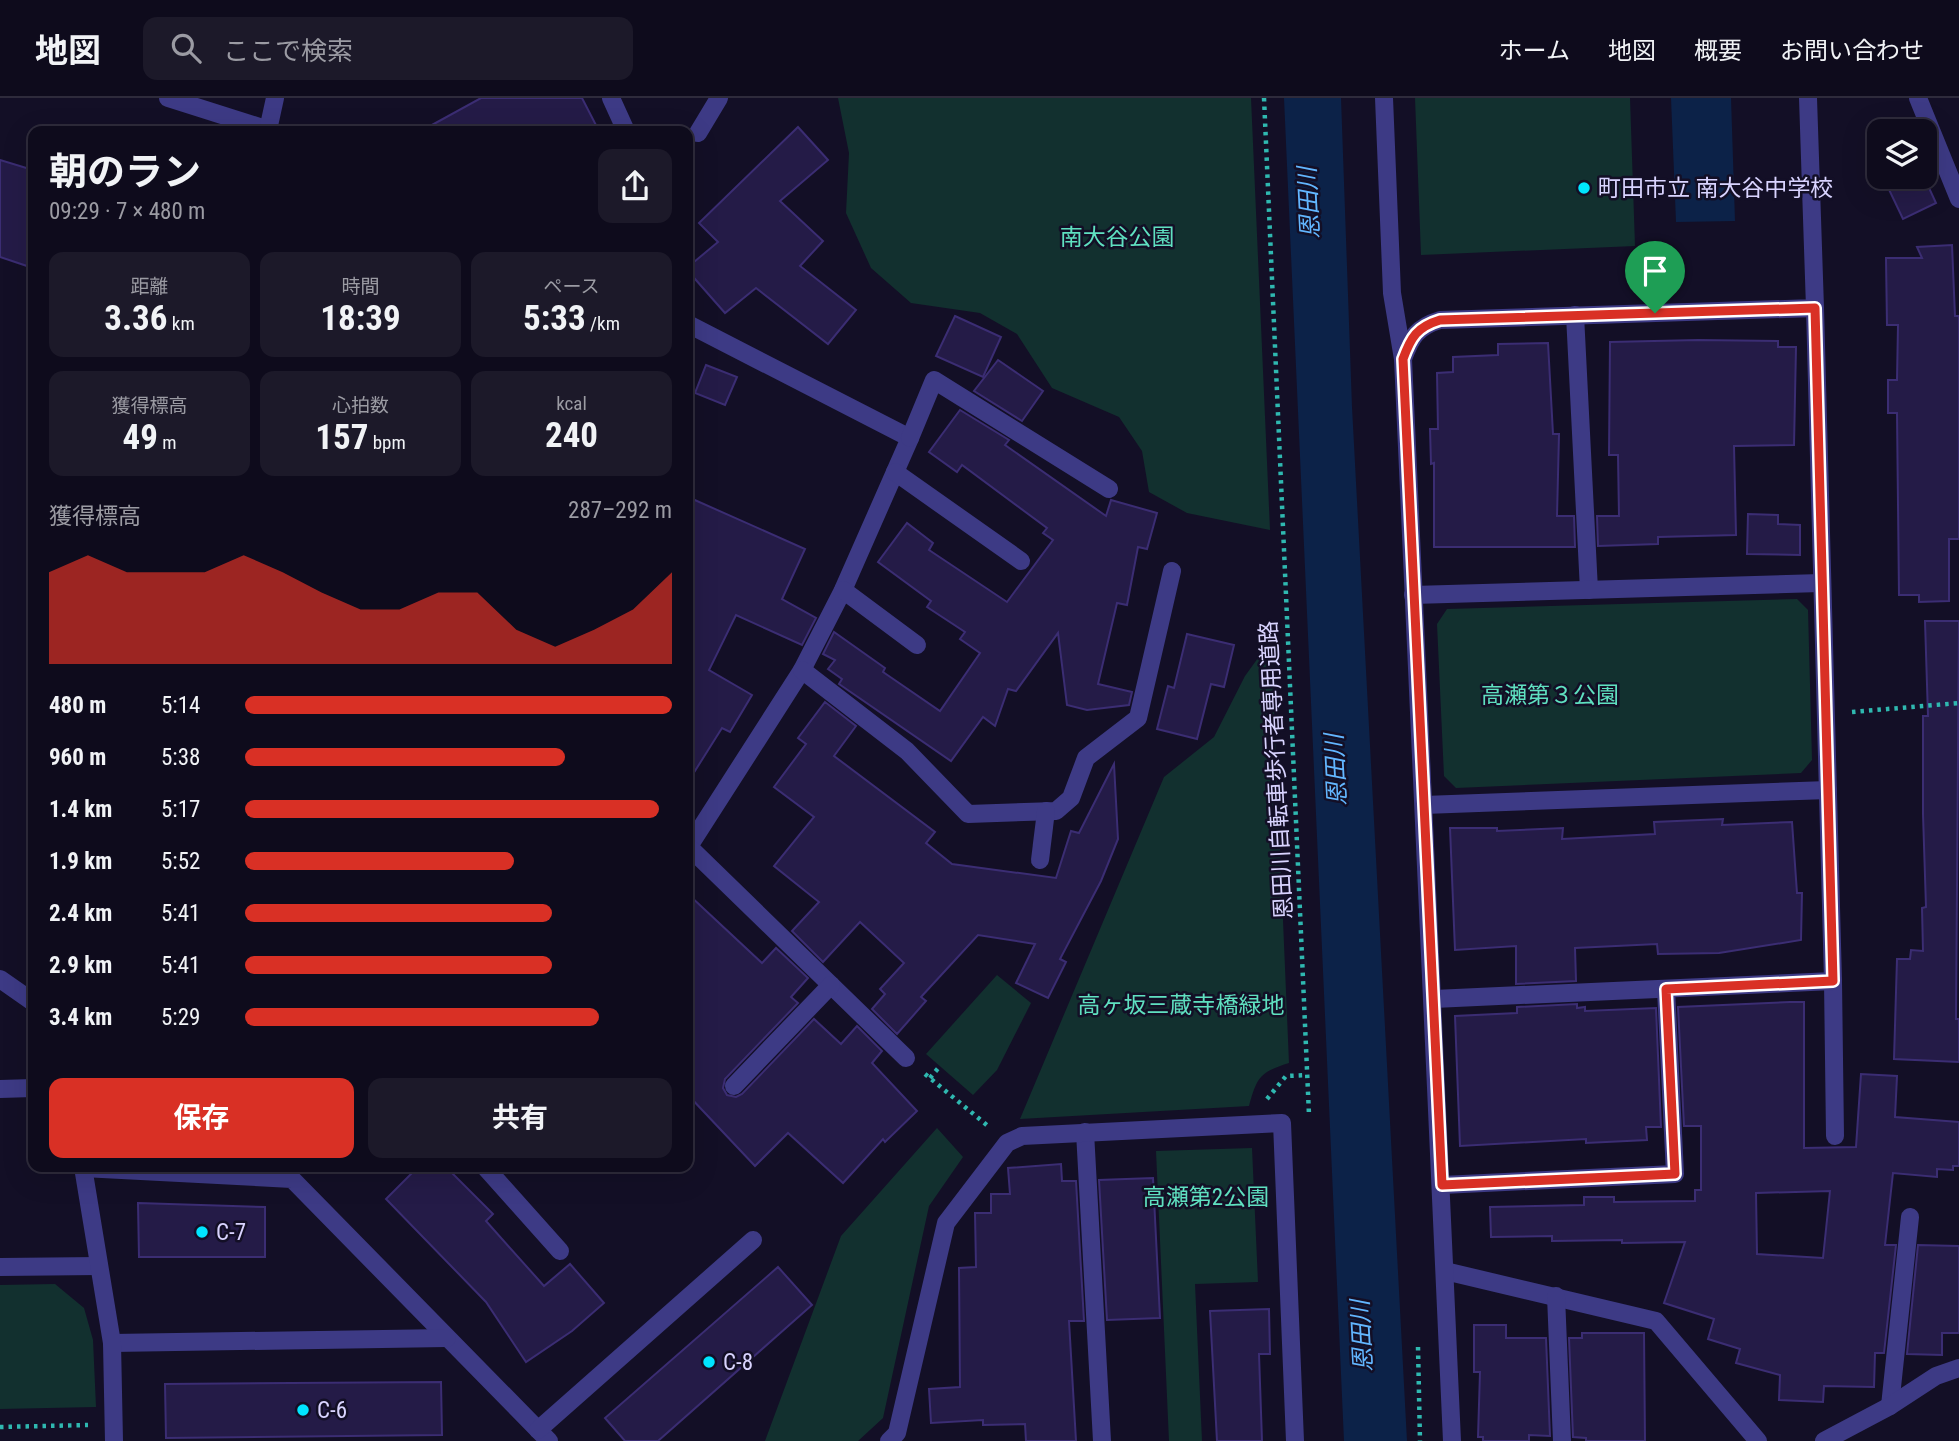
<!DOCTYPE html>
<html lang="ja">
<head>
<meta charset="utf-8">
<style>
  :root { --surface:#0e0b1c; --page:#1c1929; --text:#f1f3f6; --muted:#9b9ba3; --line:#2e2b3b; --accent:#d93025 }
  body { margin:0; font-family:"Roboto Condensed","Noto Sans JP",sans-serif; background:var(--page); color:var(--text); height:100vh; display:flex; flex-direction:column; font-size:26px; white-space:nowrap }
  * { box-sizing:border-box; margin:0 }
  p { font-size:23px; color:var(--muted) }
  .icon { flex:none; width:38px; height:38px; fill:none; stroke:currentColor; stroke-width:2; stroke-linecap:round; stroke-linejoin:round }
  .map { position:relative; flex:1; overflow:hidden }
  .details { position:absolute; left:28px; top:28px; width:665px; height:1046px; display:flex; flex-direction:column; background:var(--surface); border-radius:14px; box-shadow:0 7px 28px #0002,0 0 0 2px var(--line) }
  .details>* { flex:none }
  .tools { position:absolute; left:1867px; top:21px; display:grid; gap:14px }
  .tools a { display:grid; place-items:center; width:70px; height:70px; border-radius:14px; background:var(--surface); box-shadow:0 7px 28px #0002,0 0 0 2px var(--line); font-size:35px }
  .pin { position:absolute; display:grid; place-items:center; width:60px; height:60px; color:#fff; margin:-72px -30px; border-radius:50% 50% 50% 0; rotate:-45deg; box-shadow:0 0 7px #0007 }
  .pin .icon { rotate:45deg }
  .round { display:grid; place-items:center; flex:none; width:74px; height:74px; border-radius:14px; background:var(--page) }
  .head { display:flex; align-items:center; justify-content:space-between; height:119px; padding:0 21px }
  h1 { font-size:38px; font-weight:700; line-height:52px }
  .metrics { display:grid; grid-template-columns:repeat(3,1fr); gap:10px; height:119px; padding:7px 21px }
  .metrics div { display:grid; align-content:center; border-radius:14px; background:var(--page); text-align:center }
  .metrics b { font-size:35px; font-weight:700 }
  .metrics small { font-size:19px; font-weight:400 }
  .metrics p { font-size:19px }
  .chart { height:196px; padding:14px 21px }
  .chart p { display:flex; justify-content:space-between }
  .chart svg { width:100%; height:126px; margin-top:7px; fill:var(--accent); opacity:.7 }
  .action { display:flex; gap:14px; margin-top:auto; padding:14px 21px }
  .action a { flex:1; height:80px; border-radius:14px; background:var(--accent); color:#fff; font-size:28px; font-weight:700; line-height:80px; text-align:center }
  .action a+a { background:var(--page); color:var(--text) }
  ul { padding:0 21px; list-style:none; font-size:23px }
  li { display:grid; grid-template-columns:112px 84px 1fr; align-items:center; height:52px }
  li i { height:18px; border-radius:9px; background:var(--accent) }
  header { display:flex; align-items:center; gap:42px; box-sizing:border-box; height:98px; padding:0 35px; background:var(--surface); border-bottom:2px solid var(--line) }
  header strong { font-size:33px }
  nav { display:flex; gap:38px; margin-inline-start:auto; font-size:24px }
  .search { width:490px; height:63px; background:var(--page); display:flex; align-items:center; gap:18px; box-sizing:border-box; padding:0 24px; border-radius:14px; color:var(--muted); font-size:26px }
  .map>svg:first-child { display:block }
  .green { fill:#12302f }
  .water { fill:#0c2248 }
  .building { fill:#241b47; stroke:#3b2d73; stroke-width:2; fill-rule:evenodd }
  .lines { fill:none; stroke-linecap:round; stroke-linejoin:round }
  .path { stroke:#2fb8b0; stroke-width:4.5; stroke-dasharray:3.5 5; stroke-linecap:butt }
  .service { stroke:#3d3a85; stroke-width:18 }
  .minor { stroke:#3d3a85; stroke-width:18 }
  .tertiary { stroke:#3d3a85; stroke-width:18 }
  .route-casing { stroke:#fff; stroke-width:14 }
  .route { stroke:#d93025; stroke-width:9 }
  .poi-dot { fill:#00e5ff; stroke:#130f26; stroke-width:2.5 }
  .labels { text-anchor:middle; stroke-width:5; stroke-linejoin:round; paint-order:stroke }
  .poi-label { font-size:23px; fill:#d9d4ff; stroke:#130f26; text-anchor:start }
  .park-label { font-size:23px; fill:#5fe0c0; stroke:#130f26 }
  .street-label { font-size:23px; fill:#d9d4ff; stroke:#130f26 }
  .water-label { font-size:24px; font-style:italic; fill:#62b6ff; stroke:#130f26 }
</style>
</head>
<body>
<header>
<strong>地図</strong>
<div class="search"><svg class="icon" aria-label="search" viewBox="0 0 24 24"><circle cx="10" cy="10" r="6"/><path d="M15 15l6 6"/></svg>ここで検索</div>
<nav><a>ホーム</a><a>地図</a><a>概要</a><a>お問い合わせ</a></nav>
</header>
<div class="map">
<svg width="1959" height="1343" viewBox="0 0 1959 1343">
  <rect width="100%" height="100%" fill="#130f26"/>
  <g class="green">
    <path d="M838,0h413l19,432 -83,-17 -38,-21 -7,-41 -23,-34 -67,-29 -35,-54 -37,-21 -69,-10 -40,-35 -25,-55 3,-60z"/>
    <path d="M1415,0h215l5,148 -214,9z"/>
    <path d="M1797,501l11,11 4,150 -11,13 -345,15 -12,-12 -7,-152 10,-15z"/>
    <path d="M1258,560h14l17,405c-29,9 -32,14 -40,43l-229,13 144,-342 50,-40 31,-61z"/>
    <path d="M997,877l34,28 -34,67 -24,25 -47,-41z"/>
    <path d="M937,1030l26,29 -34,49 -46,212 -25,23h-93l76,-205z"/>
    <path d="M1252,1050l6,134 -63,2 7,157h-33l-13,-290z"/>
    <path d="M55,1186l29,24 9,32 3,67 -96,2v-124z"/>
  </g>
  <g class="water">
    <path d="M1284,0h57l11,309 55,1034h-63z"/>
    <path d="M1671,0h60l4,123 -59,1z"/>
  </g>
  <g class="building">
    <path d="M481,0h101l17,33h-178z"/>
    <path d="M798,29l30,33 -48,41 43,40 -23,25 56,44 -28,34 -72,-56 -31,25 -37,-42v-4l30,-25 -19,-19z"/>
    <path d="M0,62l33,10v98l-33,-11z"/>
    <path d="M1883,79h41l12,26 -33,16z"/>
    <path d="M1952,147l3,71h4v223h-10v62l-30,1v-7h-20l-2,-182h-9v-33h9l1,-55h-11l-1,-67h36l-5,-11z"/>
    <path d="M955,218l46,21 -18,40 -47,-21z"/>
    <path d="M1698,242l80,1v6h18l-2,98 -60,1 2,89 -78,2v7l-60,2 -1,-30h22l-1,-61h-9l1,-113z"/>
    <path d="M1548,245l5,91h6l-2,82h17l1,31h-141v-84l-3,1 -1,-35h8l-1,-56 16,-1v-15l45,-2v-11z"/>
    <path d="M998,262l45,31 -21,30 -48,-30z"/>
    <path d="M706,267l31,12 -12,28 -30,-12z"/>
    <path d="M960,312l49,30 -4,5 101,71 5,-16 46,13 -10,36 -9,-2 -11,58 -10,-2 -19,81 34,8 -3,13 -42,5 -20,-5 -9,-72 -42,58 -8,-2 -13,37 -12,-9 -32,44 -112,-77 3,-5 -14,-10 7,-9 -12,-6 11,-22 51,36 -2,4 57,39 40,-58 -20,-14 5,-7 -38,-25 4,-6 -53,-39 29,-39 26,20 -4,7 78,52 46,-62 -10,-7 4,-5 -85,-63 -5,7 -28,-20z"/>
    <path d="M688,399l117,52 -23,50 34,19 -14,27 -66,-30 -27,55 43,25 -22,37 -8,-4 -34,54z"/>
    <path d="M1748,416l30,1v9l22,1v30l-53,-1z"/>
    <path d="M1925,523h34l-3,398h3v43l-65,-3 3,-100h13l1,-9 12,1 -1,-43 4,-1 -3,-93v-98h5z"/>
    <path d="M1187,536l47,11 -10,42 -13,-3 -14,55 -40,-10 11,-43 6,2z"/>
    <path d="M825,604l31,24 -22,30 101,76 -9,11 26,21 104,14 15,-47 8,2 35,-69 4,75 -17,42 -41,78 6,3 -18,36 -32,-15 19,-39 -57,-9 -57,62 5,4 -29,33 -25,-25 13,-15 -5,-5 24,-26 -44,-41 -37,40 -31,-31 27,-29 -45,-36 40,-49 -40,-30 32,-43 -8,-6z"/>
    <path d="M1723,721l-1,6 70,-3 5,71h5l-1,47 -82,13 -61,1 -1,-10 -82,4 1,33 -60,3v-38l-61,4 -5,-122h47v3l66,-3 -1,11 93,-5 -1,-12z"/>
    <path d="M688,796l74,69 14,-15 32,30 -17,19 7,6 -73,76 -2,9 4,7 9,2 6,-3 72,-75 27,25 16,-18 25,25 -10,12 45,48 -32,31 -2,-3 -40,44 -55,-50 -33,33 -67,-71z"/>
    <path d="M1790,904h14v146l52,-1 5,-73 36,2 -2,41 64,5v44h-6v4l-16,-1v8l-44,-4 -8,72h11l-12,108h-9l-1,34 -50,-1 -1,16 -44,-2 1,-25 -44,-12 4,-14 -32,-10 6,-20 -50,-16 21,-61 -63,1v-3l-70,1v-5l-61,1 -1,-30 94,-2v-8h30v5l81,-1v-11h6v-64h-17l-6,-119zM1830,1093l-7,67 -66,-4 -1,-61z"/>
    <path d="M1577,906v4l8,-1v4l71,-3 5,119h-15l1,13 -61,3v-4l-126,7 -5,-130 62,-3v-6z"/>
    <path d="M1061,1066l1,17h14l8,140h-15l7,120h-50l-1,-17 -42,1v-5l-52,3 -2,-34 31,-2 -1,-119 17,-1 -1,-54h16v-19h19l-2,-26z"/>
    <path d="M418,1069h28l47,47 -7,7 58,65 26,-22 34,39 -32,28 -46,31 -40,-60 -100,-103z"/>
    <path d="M1153,1080l7,140 -53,2 -8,-140z"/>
    <path d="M138,1105l127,4v50h-126z"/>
    <path d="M1918,1147l41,1v87h-17v22l-35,-1z"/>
    <path d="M778,1169l34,38 -154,136h-33l-20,-23z"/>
    <path d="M1269,1211l1,45h-11l3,87h-45l-7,-130z"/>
    <path d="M1474,1227h32v13h40l4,98 -21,-1v6h-46v-4h-5l2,-65h-6z"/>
    <path d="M1582,1235h62l1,108h-59v-3l-13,-1 -4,-99h13z"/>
    <path d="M441,1284l1,53 -276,3 -1,-54z"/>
  </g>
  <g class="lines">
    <g class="path">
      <path d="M1264,0l45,1017"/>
      <path d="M1852,614l107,-9"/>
      <path d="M925,976l63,52"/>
      <path d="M930,980l10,-12"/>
      <path d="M1267,1001l19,-23 21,-1"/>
      <path d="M1418,1249l2,94"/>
      <path d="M0,1329l88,-2"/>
    </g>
    <g class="service">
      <path d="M1833,883l2,155"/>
      <path d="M0,991l33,-1"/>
      <path d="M83,1070l209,11 257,262"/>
      <path d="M1442,1087l233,-11 -9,-185"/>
      <path d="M0,1169l99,-1"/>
      <path d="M112,1245l335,-5"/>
      <path d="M1890,1308l20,-189"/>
      <path d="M538,1332l215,-190"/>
    </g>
    <g class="minor">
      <path d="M168,0l104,33"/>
      <path d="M611,0l15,33"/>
      <path d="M1384,0l8,195 11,66"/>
      <path d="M1918,0l41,101"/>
      <path d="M268,32l7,-32"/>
      <path d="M698,35l21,-35"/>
      <path d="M1575,217l14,275"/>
      <path d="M688,226l222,114 -67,152 -41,80 -114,178"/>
      <path d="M910,340l24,-58 175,109"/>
      <path d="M895,374l126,89"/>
      <path d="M843,492l74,55"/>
      <path d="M1413,497l408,-12"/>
      <path d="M802,572l105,81 61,63 88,-3 15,-13 15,-40 52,-40 34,-147"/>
      <path d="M1424,707l404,-15"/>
      <path d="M688,748l218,212"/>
      <path d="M1040,762l6,-49"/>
      <path d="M0,881l33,23"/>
      <path d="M1434,901l399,-18 -18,-673"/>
      <path d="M734,988l97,-101"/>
      <path d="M1085,1034l17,309"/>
      <path d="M83,1069l29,176 2,98"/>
      <path d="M485,1069l75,84"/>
      <path d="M1445,1173l211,50 102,120"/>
      <path d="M1556,1198l6,145"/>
      <path d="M889,1343l8,-8 49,-210 61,-80 15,-7 260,-13 13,318"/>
      <path d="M1824,1343l66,-35 46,-30 23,-8"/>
    </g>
    <path class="tertiary" d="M1452,1343l-49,-1082c8,-22 14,-32 37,-39l375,-12 -7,-210"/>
  </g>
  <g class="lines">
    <g class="route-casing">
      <path id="route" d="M1815,210l18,673 -167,8 9,185 -233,11 -39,-826c8,-22 14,-32 37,-39z"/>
    </g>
    <use href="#route" class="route"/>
  </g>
  <g class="poi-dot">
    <circle cx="1584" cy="90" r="7"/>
    <circle cx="202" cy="1134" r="7"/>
    <circle cx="709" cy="1264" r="7"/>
    <circle cx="303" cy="1312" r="7"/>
  </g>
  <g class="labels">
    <g class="poi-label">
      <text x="1598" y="98">町田市立 南大谷中学校</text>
      <text x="216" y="1142">C-7</text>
      <text x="723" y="1272">C-8</text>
      <text x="317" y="1320">C-6</text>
    </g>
    <g class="park-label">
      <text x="1117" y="147">南大谷公園</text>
      <text x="1550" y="605">高瀬第３公園</text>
      <text x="1181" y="915">高ヶ坂三蔵寺橋緑地</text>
      <text x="1206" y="1107">高瀬第2公園</text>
    </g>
    <g class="street-label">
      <text transform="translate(1276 672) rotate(-93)" y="8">恩田川自転車歩行者専用道路</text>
    </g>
    <g class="water-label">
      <text transform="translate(1309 105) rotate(-93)" y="8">恩田川</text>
      <text transform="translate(1336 672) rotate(-93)" y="8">恩田川</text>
      <text transform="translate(1362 1238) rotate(-93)" y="8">恩田川</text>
    </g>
  </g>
</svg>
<div class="tools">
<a><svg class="icon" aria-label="layers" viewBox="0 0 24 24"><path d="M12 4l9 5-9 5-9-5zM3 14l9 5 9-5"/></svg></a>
</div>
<div class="pin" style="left:1655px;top:215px;background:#1e9e55"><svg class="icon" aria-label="arrive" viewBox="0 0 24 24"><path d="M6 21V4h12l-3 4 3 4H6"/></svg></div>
<section class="details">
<div class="head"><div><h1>朝のラン</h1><p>09:29 · 7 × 480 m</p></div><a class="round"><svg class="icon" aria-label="share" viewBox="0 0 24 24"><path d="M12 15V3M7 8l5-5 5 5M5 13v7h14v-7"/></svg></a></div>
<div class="metrics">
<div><p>距離</p><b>3.36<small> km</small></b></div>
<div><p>時間</p><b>18:39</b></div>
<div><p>ペース</p><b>5:33<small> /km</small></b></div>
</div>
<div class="metrics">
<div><p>獲得標高</p><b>49<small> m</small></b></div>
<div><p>心拍数</p><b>157<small> bpm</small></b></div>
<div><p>kcal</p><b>240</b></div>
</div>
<div class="chart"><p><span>獲得標高</span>287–292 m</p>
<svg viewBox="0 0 160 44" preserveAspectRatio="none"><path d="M0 44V12L10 6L20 12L30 12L40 12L50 6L60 12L70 19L80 25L90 25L100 19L110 19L120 32L130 38L140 32L150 25L160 12V44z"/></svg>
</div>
<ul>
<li><b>480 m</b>5:14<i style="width:100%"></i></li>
<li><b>960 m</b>5:38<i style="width:75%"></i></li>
<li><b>1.4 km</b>5:17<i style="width:97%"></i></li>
<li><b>1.9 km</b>5:52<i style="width:63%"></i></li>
<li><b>2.4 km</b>5:41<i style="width:72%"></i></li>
<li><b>2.9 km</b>5:41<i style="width:72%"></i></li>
<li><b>3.4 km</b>5:29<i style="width:83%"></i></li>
</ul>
<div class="action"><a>保存</a><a>共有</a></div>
</section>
</div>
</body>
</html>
